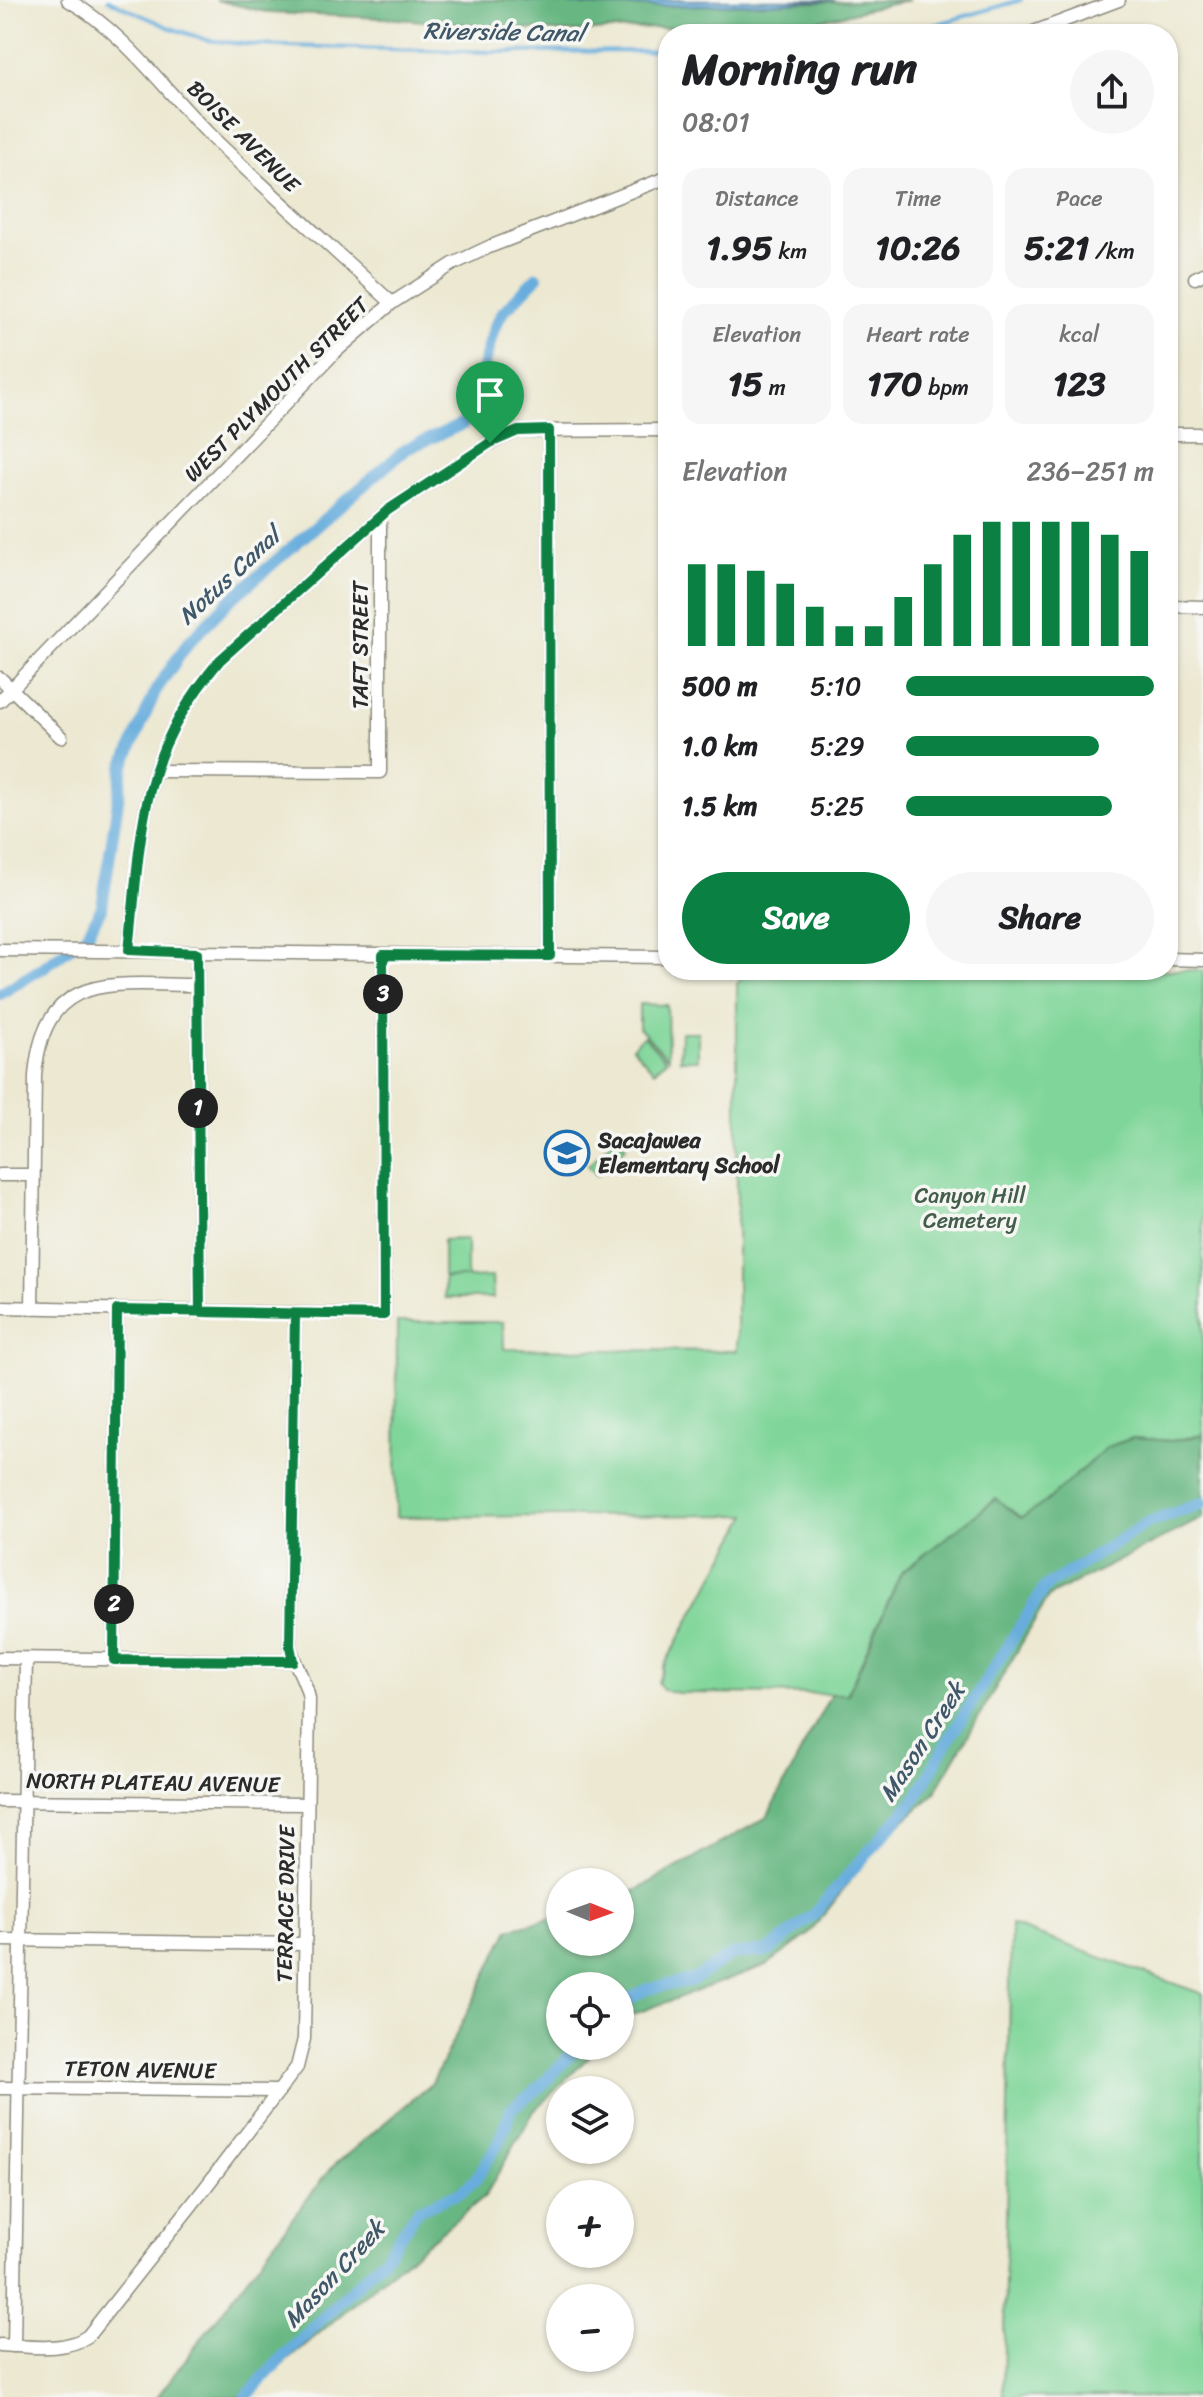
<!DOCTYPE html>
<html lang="en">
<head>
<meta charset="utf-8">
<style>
  :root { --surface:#fff; --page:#f6f6f6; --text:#202124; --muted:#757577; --accent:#0b8043 }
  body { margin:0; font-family:Sriracha,sans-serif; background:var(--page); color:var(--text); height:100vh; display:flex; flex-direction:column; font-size:30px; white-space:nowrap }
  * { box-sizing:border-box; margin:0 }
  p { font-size:26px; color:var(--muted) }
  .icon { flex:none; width:44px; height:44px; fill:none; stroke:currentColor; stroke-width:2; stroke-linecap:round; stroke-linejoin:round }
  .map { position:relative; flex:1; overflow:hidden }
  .drawer { position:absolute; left:658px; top:24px; width:520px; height:956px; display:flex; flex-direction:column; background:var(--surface); border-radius:32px; box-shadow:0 2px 6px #0004 }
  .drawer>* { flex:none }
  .needle { width:52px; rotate:91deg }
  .tools { position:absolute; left:546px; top:1868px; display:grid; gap:16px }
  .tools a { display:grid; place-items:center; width:88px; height:88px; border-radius:50%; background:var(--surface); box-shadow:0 2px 6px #0004; font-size:40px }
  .pin { position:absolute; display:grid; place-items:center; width:68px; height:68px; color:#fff; margin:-82px -34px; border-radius:50% 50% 50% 0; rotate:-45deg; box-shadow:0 0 8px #0007 }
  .pin .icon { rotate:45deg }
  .km { position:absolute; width:40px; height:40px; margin:-20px; border-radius:50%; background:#222; color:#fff; font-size:22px; line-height:40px; text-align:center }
  .round { display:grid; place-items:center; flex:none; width:84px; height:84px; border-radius:42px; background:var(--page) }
  .overview { display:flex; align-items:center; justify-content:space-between; height:136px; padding:0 24px }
  h1 { font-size:44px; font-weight:800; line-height:60px }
  .figures { display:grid; grid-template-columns:repeat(3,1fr); gap:12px; height:136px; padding:8px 24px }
  .figures div { display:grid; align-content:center; border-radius:20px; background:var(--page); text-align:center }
  .figures b { font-size:34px; font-weight:800 }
  .figures small { font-size:22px; font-weight:400 }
  .figures p { font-size:22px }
  .chart { height:224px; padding:16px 24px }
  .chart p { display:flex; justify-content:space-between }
  .chart svg { width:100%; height:144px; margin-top:8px; stroke:var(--accent); stroke-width:6 }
  .cta { display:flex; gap:16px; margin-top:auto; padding:16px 24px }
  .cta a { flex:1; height:92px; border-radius:48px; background:var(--accent); color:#fff; font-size:32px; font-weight:800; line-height:92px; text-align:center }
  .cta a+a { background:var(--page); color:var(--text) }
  ul { padding:0 24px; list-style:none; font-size:26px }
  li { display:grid; grid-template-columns:128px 96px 1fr; align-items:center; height:60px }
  li i { height:20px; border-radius:10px; background:var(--accent) }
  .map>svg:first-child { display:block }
  .green { fill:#80d69a; stroke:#568062; stroke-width:2 }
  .forest { fill:#68b782; stroke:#4a7156; stroke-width:2 }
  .water { fill:#67addd; stroke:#496c84; stroke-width:2 }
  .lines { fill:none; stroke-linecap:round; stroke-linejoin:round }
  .stream { stroke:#67addd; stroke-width:4 }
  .canal { stroke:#67addd; stroke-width:12 }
  .minor-casing { stroke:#8c8a7e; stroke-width:15 }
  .minor { stroke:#fff; stroke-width:12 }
  .route-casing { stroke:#fff; stroke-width:16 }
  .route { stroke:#0b8043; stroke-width:10 }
  .labels { text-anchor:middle; stroke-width:7; stroke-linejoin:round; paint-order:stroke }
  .street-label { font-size:22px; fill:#2b2b2b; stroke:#f6f6f2 }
  .poi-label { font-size:22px; font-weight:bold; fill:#2b2b2b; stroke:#f6f6f2; text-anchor:start }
  .park-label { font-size:22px; fill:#445e4c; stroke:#f6f6f2 }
  .water-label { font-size:24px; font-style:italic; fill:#405869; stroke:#f6f6f2 }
</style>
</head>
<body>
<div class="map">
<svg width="1203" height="2397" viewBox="0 0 1203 2397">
  <rect width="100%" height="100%" fill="#f6f6f2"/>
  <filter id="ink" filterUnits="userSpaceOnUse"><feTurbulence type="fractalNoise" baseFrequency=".0125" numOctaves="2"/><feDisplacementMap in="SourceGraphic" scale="16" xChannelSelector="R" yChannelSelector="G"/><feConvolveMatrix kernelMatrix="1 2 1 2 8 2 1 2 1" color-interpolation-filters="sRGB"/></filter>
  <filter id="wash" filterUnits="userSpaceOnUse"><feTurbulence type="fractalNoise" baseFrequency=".006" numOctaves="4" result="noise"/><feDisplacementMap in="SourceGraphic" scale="32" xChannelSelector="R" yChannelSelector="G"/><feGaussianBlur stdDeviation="1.8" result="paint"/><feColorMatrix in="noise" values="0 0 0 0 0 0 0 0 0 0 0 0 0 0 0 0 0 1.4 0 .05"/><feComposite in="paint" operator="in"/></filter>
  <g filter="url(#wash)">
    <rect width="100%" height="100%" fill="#ece8d1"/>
    <g class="green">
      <path d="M748,970l181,1 135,4 62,-5h77v465l-32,6 -38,-3 -26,9 -61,55 -25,16 -25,-19 -95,74 -54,121 -168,-1 -16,-3 -5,-8 6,-16 84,-151 -352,2 1,-195h106l1,27 233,2v-367z"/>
      <path d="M639,1004l28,1 1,53 -29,-30z"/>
      <path d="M681,1032h17v28h-18z"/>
      <path d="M644,1036l22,24 -12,11 -22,-24z"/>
      <path d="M616,1137l10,10 -29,28 -9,-9z"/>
      <path d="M467,1239v39l25,-1 1,21h-48l-1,-20 21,-1h-22v-37z"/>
      <path d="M1011,1925l192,69v403h-200z"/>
    </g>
    <g class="forest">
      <path d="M216,0h306l80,7 307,-7 -92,21 -251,11 -181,-14 -115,-5z"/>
      <path d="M1203,1435v83l-154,78 -115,198 -51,45 -75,96 -41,30 -136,50 -11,11v-40h-60v60h40l-66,65 -49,85 -105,85 -112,96 -19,20h-92l173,-228 102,-86 77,-154 51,-13v26h60v-43l147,-82 64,-123h17l53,-121 95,-74 25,19 25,-16 61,-55 26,-9 38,3z"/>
    </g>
    <path class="water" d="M522,0h313l-63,4 -170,3z"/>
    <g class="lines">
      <g class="stream">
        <path d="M108,0l60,27 39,13 46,5 239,7 176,-1"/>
        <path d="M903,34l118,-34"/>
      </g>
      <g class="canal">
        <path d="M0,994l41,-25 46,-34 15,-28 21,-140 33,-77 32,-47 40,-41 178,-153 57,-25 7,-9 24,-87 9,-16 34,-35"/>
        <path d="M620,2004l27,-15 46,-9 38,-25 38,-4 44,-36 103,-117 33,-59 96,-152 102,-64 56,-20"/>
        <path d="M246,2397l31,-34 107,-105 35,-49 42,-17 14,-12 26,-41 10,-30 27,-20 41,-43"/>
      </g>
    </g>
  </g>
  <g filter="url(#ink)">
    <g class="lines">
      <g class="minor-casing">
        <g id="minor">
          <path d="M68,0c59,34 97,91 145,138 58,56 119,110 179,165"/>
          <path d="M1028,34l91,-34"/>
          <path d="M1195,278l8,-4"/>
          <path d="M549,430l1,526"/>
          <path d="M1168,434h35"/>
          <path d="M1168,606l35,1"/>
          <path d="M0,678l61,59"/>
          <path d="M0,701l334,-348 58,-50 61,-39 36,-17 179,-70"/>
          <path d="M156,771l224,1v-255"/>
          <path d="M0,950l668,7"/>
          <path d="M129,950c6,-53 8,-108 21,-160 11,-47 39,-93 70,-130l168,-150 102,-67 28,-12 150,-1"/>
          <path d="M197,953l3,359"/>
          <path d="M1168,959l35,1"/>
          <path d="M0,1175h33"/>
          <path d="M0,1307l384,8 -1,-360"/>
          <path d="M32,1308l3,-232c9,-108 79,-91 162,-91"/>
          <path d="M0,1658l293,3"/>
          <path d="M114,1660l3,-350"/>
          <path d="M0,1801l306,3"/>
          <path d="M0,1940l305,4"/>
          <path d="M0,2088l279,3"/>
          <path d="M0,2345c28,1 64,8 88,-9l117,-148 92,-121 7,-28 5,-340c-3,-20 -15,-33 -19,-53l5,-332"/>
          <path d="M14,2346l12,-687"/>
        </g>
      </g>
      <use href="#minor" class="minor"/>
    </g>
  </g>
  <g class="lines" filter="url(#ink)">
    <g class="route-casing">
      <path id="route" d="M490,443l-102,67 -168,150c-31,37 -59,83 -70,130 -13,52 -15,108 -21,160l68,3 3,359 95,2 -5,332 3,15 -179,-1 3,-350 267,5 -1,-360 167,1 -1,-526 -31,1 -28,12"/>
    </g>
    <use href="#route" class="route"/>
  </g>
  <defs>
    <g id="school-ring" transform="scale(2.3)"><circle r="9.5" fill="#f6f6f2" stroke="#1f6fb2" stroke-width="1.5"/><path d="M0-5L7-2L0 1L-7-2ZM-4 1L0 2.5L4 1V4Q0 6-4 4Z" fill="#1f6fb2"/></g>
  </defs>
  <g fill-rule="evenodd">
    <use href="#school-ring" x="567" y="1153"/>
  </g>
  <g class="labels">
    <g class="street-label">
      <text transform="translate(244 136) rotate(45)" y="8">BOISE AVENUE</text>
      <text transform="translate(276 389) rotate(-45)" y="8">WEST PLYMOUTH STREET</text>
      <text transform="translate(360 645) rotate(-90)" y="8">TAFT STREET</text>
      <text transform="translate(153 1782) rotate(1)" y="8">NORTH PLATEAU AVENUE</text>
      <text transform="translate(285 1904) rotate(-89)" y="8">TERRACE DRIVE</text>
      <text transform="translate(140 2069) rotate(1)" y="8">TETON AVENUE</text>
    </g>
    <g class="poi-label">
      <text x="598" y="1148">Sacajawea<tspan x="598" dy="25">Elementary School</tspan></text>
    </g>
    <g class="park-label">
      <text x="970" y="1203">Canyon Hill<tspan x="970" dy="25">Cemetery</tspan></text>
    </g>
    <g class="water-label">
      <text transform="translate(504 32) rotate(1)" y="8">Riverside Canal</text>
      <text transform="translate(229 576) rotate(-43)" y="8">Notus Canal</text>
      <text transform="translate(922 1742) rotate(-57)" y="8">Mason Creek</text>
      <text transform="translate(334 2274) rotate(-47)" y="8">Mason Creek</text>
    </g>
  </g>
</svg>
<div class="tools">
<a><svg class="needle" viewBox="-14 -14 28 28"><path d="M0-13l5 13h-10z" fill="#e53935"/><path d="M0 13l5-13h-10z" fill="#757577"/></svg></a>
<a><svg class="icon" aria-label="locate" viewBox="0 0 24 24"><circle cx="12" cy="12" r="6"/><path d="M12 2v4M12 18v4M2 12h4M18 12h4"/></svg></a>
<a><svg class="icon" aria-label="layers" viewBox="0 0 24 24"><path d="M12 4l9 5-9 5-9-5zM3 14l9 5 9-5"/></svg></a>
<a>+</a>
<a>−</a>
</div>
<div class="pin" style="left:490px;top:443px;background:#1e9e55"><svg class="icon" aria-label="arrive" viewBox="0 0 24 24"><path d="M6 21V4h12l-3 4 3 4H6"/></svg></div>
<b class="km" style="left:198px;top:1108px">1</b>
<b class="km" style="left:114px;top:1604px">2</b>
<b class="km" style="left:383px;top:994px">3</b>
<section class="drawer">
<div class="overview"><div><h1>Morning run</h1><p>08:01</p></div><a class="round"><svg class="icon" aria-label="share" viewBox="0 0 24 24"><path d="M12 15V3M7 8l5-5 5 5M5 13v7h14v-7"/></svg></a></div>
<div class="figures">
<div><p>Distance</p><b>1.95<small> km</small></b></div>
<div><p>Time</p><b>10:26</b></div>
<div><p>Pace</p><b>5:21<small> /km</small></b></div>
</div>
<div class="figures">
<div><p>Elevation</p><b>15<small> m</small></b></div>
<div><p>Heart rate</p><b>170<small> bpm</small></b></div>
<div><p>kcal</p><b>123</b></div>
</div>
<div class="chart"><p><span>Elevation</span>236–251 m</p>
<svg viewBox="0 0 160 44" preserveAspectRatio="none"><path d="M5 44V19M15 44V19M25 44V21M35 44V25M45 44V32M55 44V38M65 44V38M75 44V29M85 44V19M95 44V10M105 44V6M115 44V6M125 44V6M135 44V6M145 44V10M155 44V15"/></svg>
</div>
<ul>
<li><b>500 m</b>5:10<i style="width:100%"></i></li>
<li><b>1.0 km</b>5:29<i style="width:78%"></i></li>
<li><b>1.5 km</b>5:25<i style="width:83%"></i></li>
</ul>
<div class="cta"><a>Save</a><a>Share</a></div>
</section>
</div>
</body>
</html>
